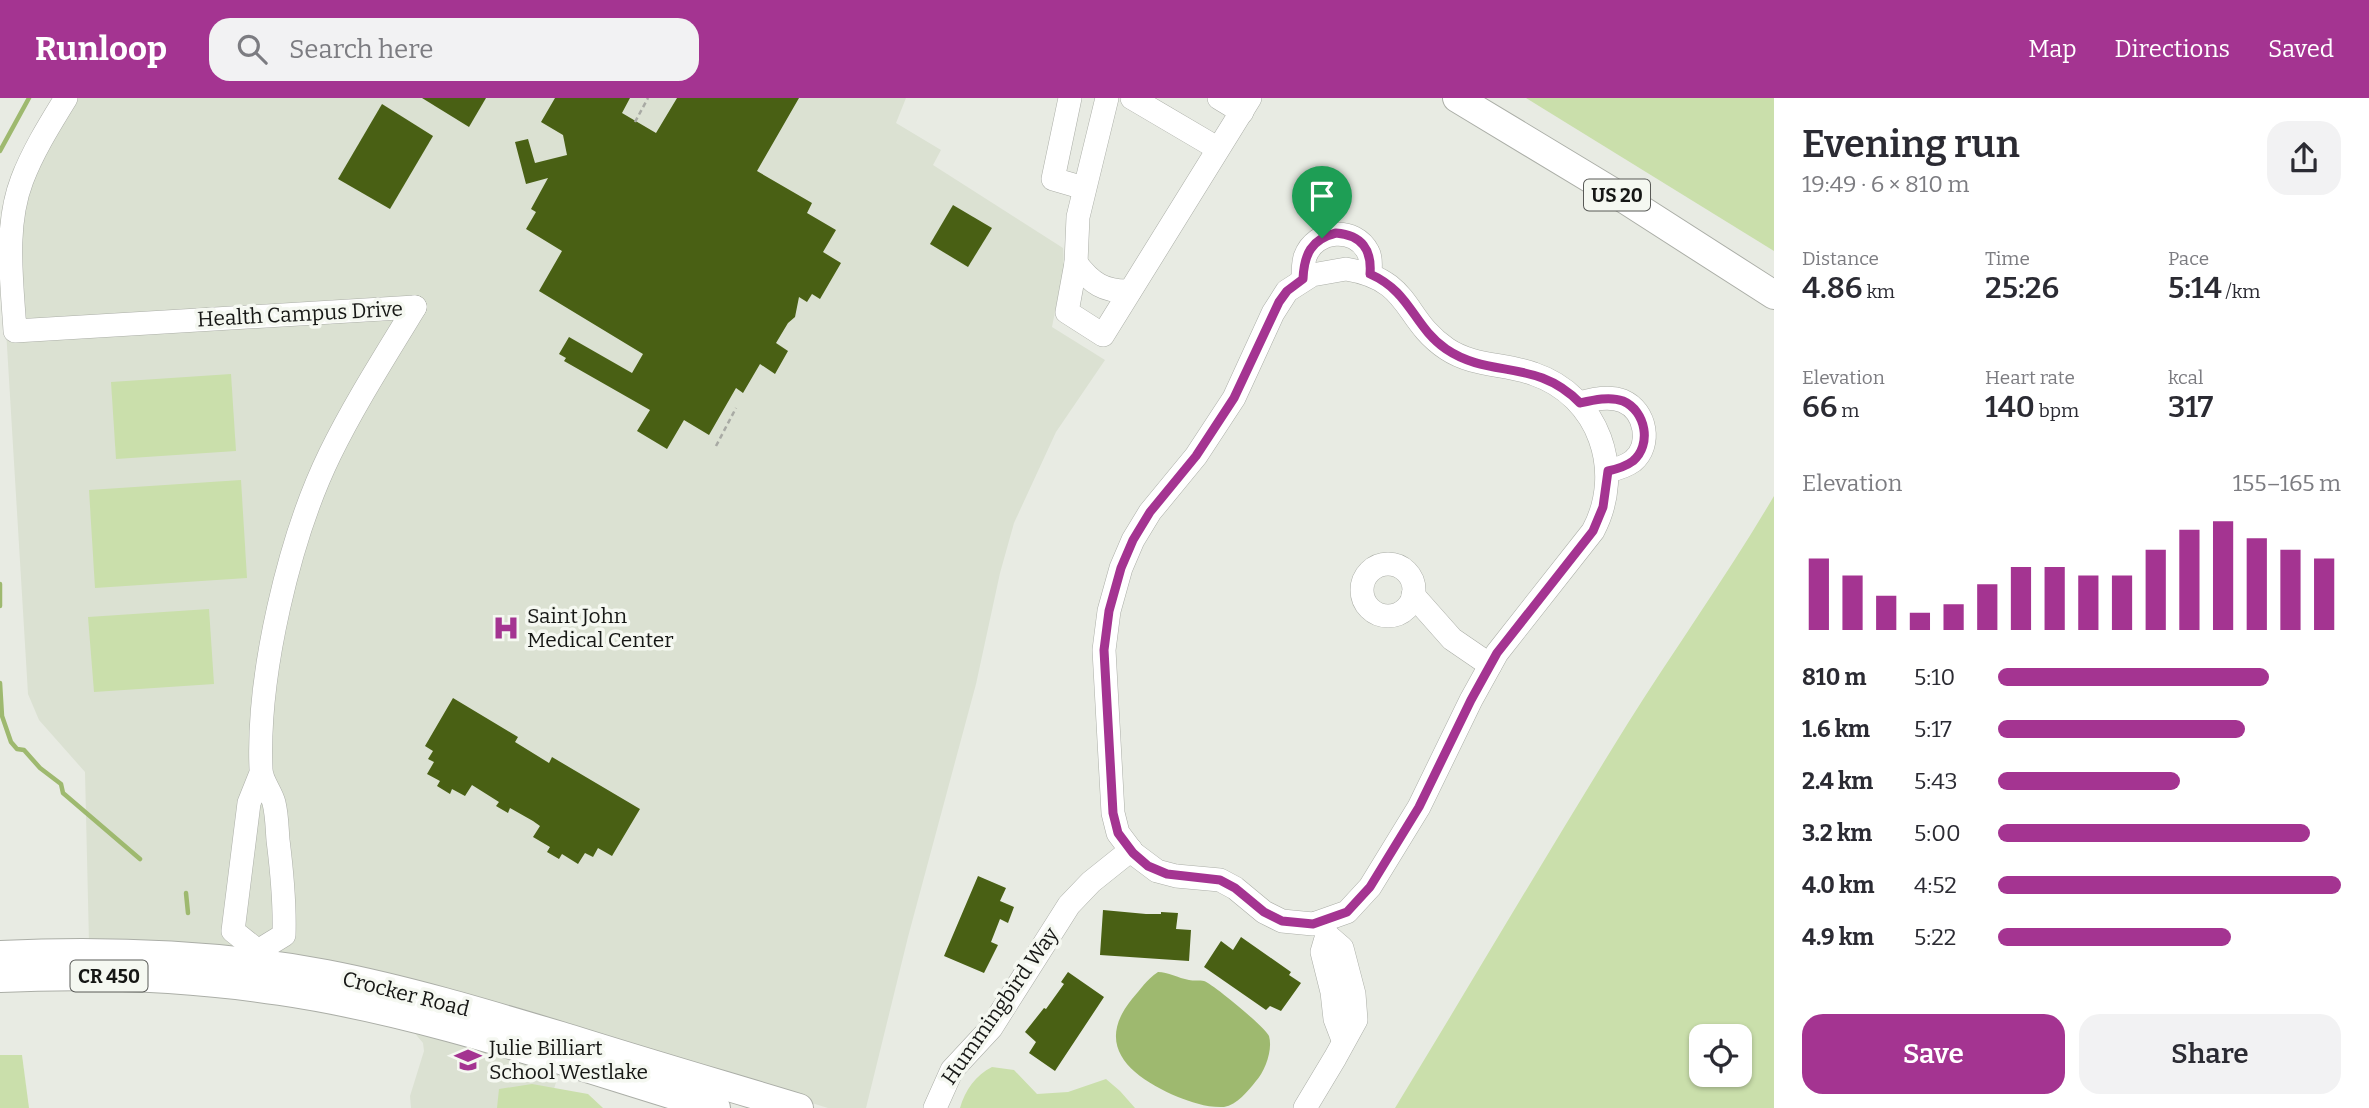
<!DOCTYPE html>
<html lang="en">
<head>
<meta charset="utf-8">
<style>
  :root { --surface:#fff; --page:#f2f2f3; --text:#2b2b33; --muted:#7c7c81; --accent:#a43491 }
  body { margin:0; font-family:Bitter,serif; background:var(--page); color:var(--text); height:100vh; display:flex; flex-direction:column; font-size:26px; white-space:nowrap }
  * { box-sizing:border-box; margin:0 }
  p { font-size:23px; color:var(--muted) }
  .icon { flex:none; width:38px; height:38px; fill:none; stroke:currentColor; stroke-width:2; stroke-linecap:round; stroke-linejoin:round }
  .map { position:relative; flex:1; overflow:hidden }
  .panel { display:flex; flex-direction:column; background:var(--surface); width:595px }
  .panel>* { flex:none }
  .tools { position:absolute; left:1689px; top:926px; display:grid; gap:14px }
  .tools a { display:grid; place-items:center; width:63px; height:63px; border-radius:14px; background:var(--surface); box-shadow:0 2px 5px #0004; font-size:35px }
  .pin { position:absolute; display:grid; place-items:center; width:60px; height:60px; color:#fff; margin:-72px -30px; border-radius:50% 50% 50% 0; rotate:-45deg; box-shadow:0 0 7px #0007 }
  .pin .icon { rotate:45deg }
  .round { display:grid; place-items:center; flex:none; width:74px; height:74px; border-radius:21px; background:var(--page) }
  .overview { display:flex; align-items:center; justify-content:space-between; height:119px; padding:0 28px }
  h1 { font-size:38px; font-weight:600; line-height:52px }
  .metrics { display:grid; grid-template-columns:repeat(3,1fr); gap:10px; height:119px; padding:7px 28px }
  .metrics div { display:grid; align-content:center }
  .metrics b { font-size:30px; font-weight:600 }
  .metrics small { font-size:19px; font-weight:400 }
  .metrics p { font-size:19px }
  .chart { height:196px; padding:14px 28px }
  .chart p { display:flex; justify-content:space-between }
  .chart svg { width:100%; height:126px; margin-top:7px; stroke:var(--accent); stroke-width:6 }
  .button { display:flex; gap:14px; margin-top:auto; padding:14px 28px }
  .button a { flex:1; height:80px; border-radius:21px; background:var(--accent); color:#fff; font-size:28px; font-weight:600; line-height:80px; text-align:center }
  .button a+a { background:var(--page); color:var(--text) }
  ul { padding:0 28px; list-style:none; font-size:23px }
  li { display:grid; grid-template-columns:112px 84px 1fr; align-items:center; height:52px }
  li i { height:18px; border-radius:9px; background:var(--accent) }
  header { display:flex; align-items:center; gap:42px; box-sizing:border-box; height:98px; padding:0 35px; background:var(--accent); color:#fff }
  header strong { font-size:33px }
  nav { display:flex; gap:38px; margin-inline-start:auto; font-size:24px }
  .search { width:490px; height:63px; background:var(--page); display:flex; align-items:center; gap:18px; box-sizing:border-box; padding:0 24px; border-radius:21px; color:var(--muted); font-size:26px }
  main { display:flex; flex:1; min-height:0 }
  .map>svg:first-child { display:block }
  .built { fill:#dbe1d2 }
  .green { fill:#cadfab; fill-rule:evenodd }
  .water { fill:#9eb96f }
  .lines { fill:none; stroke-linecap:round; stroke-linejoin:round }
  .stream { stroke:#9eb96f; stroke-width:4.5 }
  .building { fill:#496014 }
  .minor-casing { stroke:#abaea7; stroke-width:24 }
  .major-casing { stroke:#abaea7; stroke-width:30 }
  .path { stroke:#a8aaa4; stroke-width:2.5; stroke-dasharray:5 3.5; stroke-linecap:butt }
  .minor { stroke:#fff; stroke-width:23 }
  .major { stroke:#fff; stroke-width:28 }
  .route-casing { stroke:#fff; stroke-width:14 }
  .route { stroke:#a43491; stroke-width:9 }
  .labels { text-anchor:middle; stroke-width:7; stroke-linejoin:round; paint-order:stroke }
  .shield { fill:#f5f8f1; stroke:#595a57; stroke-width:2 }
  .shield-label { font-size:19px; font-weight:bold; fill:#161715 }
  .street-label { font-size:21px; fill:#161715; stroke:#f5f8f1 }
  .poi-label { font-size:21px; fill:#161715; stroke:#f5f8f1; text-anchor:start }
</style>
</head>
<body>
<header>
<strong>Runloop</strong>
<div class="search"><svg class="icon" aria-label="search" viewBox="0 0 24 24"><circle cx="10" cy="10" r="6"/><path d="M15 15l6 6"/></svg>Search here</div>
<nav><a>Map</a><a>Directions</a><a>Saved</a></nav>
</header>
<main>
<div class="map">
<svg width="1774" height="1010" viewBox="0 0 1774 1010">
  <rect width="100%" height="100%" fill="#e8ebe3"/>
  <g class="built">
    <path d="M54,0h852l-10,25 45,27 -8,15 130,83 1,18 -12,61 53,33 -49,72 -42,91 -14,50 -24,111 -68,253 -42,171h-38l-142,-43 -597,-122 -4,-171 -46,-52 -11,-26 -25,-414 3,-87 7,-24z"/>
    <path d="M413,933l146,42 -11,35h-137l-1,-12 14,-45 -1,-8z"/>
  </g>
  <g class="green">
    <path d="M1526,0h248v153z"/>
    <path d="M231,276l5,77 -120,8 -5,-77z"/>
    <path d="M241,382l6,98 -152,10 -6,-98z"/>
    <path d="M1774,398v612h-379c78,-128 154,-258 233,-385 48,-76 100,-149 146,-227zM1701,938h39v38h-39z"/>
    <path d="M209,511l5,75 -120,8 -6,-75z"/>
    <path d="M0,957h22l7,53h-29z"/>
    <path d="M992,969l22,3 23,24 31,-2 38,-13 14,12 15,17h-175c5,-18 16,-33 32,-41z"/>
    <path d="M532,986l56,10 15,14h-106l2,-19z"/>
  </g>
  <path class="water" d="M1158,874c10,0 20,6 31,8 4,1 11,0 15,1 9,3 62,47 65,55 4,14 -4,35 -13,45 -8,10 -19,24 -32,26 -16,1 -33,-5 -46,-10 -44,-19 -86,-49 -46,-98 9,-10 14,-19 26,-27z"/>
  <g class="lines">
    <g class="stream">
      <path d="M0,53l29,-53"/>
      <path d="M0,486v22"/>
      <path d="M0,585l2,33 9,26 6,7 7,1 16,18 21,16 2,9 77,66"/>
      <path d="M186,795l2,20"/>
    </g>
  </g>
  <g class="building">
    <path d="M422,0h64l-17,29z"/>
    <path d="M555,0h75l-8,15 34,20 21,-35h122l-42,73 55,32 -5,10 29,17 -13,22 18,11 -21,36 -8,-5 -5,8 -8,-5 -4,20 -7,6 -12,20 12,8 -13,23 -15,-10 -17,29 -7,-5 -27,47 -25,-15 -17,29 -30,-18 13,-21 -86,-49 2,-3 -7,-4 10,-17 63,36 11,-19 -104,-63 23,-40 -36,-22 10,-17 -5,-3 17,-31 -22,6 -11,-42 13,-3 7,24 32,-8 -4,-20 -22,-13z"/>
    <path d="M382,6l51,32 -43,73 -52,-30z"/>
    <path d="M953,107l39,23 -24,39 -38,-23z"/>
    <path d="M453,600l65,39 -3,5 34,21 3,-6 88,52 -28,47 -14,-8 -5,9 -8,-4 -7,11 -16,-10 -3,5 -12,-7 3,-5 -17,-10 7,-11 -7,-5 -23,-13 -2,5 -12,-7 3,-4 -27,-17 -7,11 -13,-7 -2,5 -13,-8 3,-5 -13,-7 7,-12 -6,-3 5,-8 -8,-5z"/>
    <path d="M978,778l28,12 -6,13 14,6 -6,16 -8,-4 -9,23 7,3 -14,28 -40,-17z"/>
    <path d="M1103,812l43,4h15v-2l17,1 -2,16 15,1 -2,31 -89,-6z"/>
    <path d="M1241,839l50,35 -2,3 12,8 -20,28 -11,-5 -4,4 -62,-43 17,-26 12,9z"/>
    <path d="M1068,874l36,25 -49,74 -26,-18 7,-11 -11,-10 19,-24 2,1 18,-25 -3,-2z"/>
  </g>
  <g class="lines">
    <g class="minor-casing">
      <g id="minor">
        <path d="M66,0c-16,26 -33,53 -44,82 -18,47 -10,101 -7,151l400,-24"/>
        <path d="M1070,0l-17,81 31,9"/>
        <path d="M1107,0l-29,119 -2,46 -9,49 36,23 147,-237"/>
        <path d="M1132,0l85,50"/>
        <path d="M1219,0l23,14"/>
        <path d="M1076,165c15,20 28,29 54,28"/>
        <path d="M1346,171c67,11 56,50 101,80 27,18 58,14 87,25 65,22 91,97 59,157l-96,122 -26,47 -52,107 -49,80 -23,25 -34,12 -31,-3 -18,-9 -29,-24 -15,-8 -44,-4 -19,-5 -24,-18 -15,-20 -5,-20 -9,-163 5,-39 12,-43 12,-28 17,-28 46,-56 38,-58 39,-85 14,-22 25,-16z"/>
        <path d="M1303,181c0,-7 0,-15 2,-22 10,-28 50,-31 63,-5 4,7 2,15 2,22"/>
        <path d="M1580,305c13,-4 30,-7 43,-2 23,10 29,44 10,60 -8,6 -16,8 -25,10"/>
        <circle cx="1388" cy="492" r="26"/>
        <path d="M1413,497l39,44 38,26"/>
        <path d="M261,675l-12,30 -16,128 25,20 26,-16c1,-32 -2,-63 -6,-95 -1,-12 -1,-25 -4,-37 -3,-12 -13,-22 -13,-34 -4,-94 28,-231 69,-315 25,-51 56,-99 85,-147"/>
        <path d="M1327,837l-5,17 10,40 3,27 8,21"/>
        <path d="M935,1010l17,-38 39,-42 78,-123 22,-23 40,-32"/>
        <path d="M1305,1010l30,-50 21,-38 -2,-26 -12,-46 -15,-13 -5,-13"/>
      </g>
    </g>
    <g class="major-casing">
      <g id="major">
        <path d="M1457,0l169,102 148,95"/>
        <path d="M0,857c109,-5 219,-1 326,19 83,16 165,41 245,65 76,24 152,46 228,69"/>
        <path d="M0,880c93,-4 188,-1 280,13 149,22 292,74 436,117"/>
      </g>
    </g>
    <g class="path">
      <path d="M635,24l13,-24"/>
      <path d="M716,348l20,-38"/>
    </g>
    <use href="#minor" class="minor"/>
    <use href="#major" class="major"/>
  </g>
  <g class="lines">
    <g class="route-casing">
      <path id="route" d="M1336,135c26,2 36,17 34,41 41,18 43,52 76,75 44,30 90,9 134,54 13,-3 30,-7 43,-2 23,10 29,44 10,60 -8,6 -16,8 -25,10l-5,36 -10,24 -96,122 -26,47 -52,107 -49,80 -23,25 -34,12 -31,-3 -18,-9 -29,-24 -15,-8 -53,-6 -19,-8 -15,-13 -15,-20 -5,-20 -9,-163 5,-39 12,-43 12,-28 17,-28 46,-56 38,-58 45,-96 8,-11 16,-12c1,-24 8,-40 33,-46z"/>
    </g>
    <use href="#route" class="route"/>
  </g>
  <defs>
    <g id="hospital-bare" transform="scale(2.1)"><path d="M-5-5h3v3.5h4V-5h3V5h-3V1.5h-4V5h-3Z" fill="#a43491" stroke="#f5f8f1" stroke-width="2.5" paint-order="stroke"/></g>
    <g id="school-bare" transform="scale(2.1)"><path d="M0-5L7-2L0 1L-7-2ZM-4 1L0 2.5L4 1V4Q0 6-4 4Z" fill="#a43491" stroke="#f5f8f1" stroke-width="2.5" paint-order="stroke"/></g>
  </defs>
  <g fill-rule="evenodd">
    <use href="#hospital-bare" x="506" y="530"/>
    <use href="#school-bare" x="468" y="962"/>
  </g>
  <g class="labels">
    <g class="shield">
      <rect x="1584" y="81.5" width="66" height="31" rx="5"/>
      <rect x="70.5" y="862.5" width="77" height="31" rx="5"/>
    </g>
    <g class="shield-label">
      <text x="1617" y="104">US 20</text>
      <text x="109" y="885">CR 450</text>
    </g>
    <g class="street-label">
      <text transform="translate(300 216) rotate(-3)" y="7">Health Campus Drive</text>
      <text transform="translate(406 896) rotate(14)" y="7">Crocker Road</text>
      <text transform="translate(1000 908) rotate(-55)" y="7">Hummingbird Way</text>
    </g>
    <g class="poi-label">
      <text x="527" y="525">Saint John<tspan x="527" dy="24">Medical Center</tspan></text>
      <text x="489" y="957">Julie Billiart<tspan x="489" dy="24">School Westlake</tspan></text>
    </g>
  </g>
</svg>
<div class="tools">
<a><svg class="icon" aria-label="locate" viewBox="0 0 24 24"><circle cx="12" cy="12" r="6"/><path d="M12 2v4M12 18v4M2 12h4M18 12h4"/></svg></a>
</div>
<div class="pin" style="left:1322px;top:140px;background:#1e9e55"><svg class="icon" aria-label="arrive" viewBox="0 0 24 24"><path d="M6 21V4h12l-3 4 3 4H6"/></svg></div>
</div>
<section class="panel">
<div class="overview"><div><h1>Evening run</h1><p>19:49 · 6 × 810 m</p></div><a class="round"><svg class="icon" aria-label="share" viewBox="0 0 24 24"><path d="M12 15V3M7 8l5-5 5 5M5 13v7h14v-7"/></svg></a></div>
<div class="metrics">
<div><p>Distance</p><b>4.86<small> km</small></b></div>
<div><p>Time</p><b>25:26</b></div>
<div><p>Pace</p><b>5:14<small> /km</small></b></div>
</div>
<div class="metrics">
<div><p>Elevation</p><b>66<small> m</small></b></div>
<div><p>Heart rate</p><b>140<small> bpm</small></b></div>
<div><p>kcal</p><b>317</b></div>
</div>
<div class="chart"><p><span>Elevation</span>155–165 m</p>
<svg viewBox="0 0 160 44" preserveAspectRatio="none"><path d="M5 44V19M15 44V25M25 44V32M35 44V38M45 44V35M55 44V28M65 44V22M75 44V22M85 44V25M95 44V25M105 44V16M115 44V9M125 44V6M135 44V12M145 44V16M155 44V19"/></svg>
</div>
<ul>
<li><b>810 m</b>5:10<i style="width:79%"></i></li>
<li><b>1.6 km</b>5:17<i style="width:72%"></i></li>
<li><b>2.4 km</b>5:43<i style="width:53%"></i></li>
<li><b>3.2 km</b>5:00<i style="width:91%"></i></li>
<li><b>4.0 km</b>4:52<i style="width:100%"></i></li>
<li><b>4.9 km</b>5:22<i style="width:68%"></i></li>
</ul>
<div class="button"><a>Save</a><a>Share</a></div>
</section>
</main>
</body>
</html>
